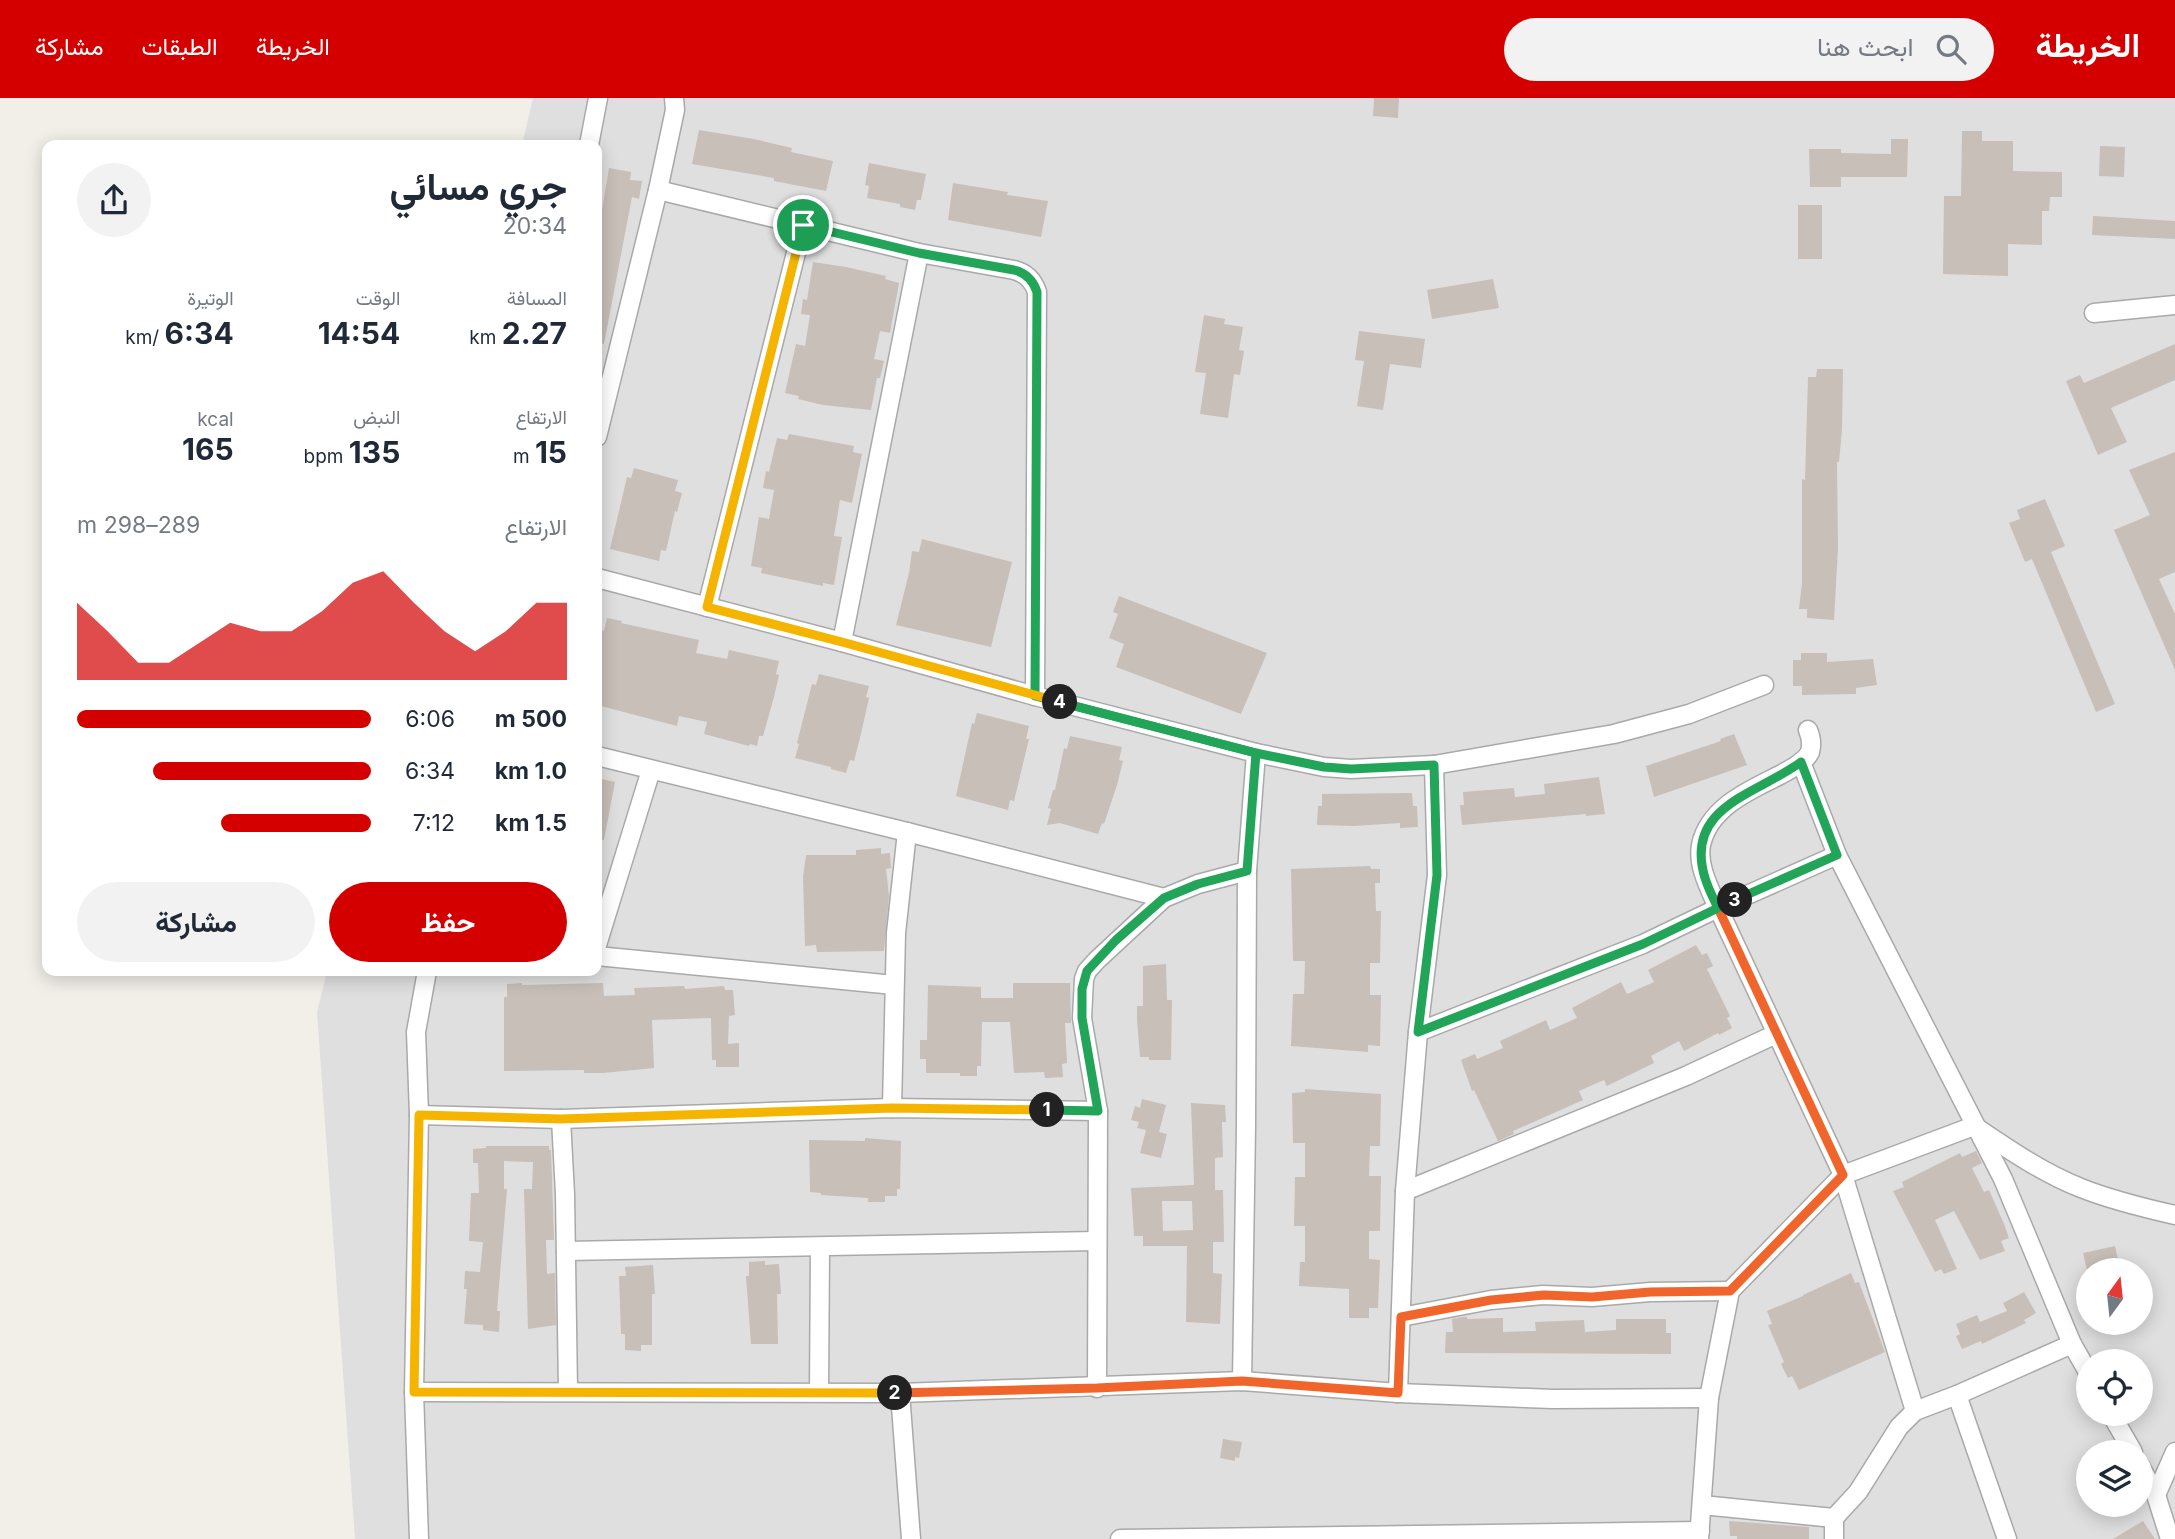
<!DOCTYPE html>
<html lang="ar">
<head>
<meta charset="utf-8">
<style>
  :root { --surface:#fff; --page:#f2f2f3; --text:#1f2937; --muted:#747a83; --accent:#d40000 }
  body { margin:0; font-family:Inter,Vazirmatn,sans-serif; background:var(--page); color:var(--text); direction:rtl; height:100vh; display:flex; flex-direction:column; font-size:26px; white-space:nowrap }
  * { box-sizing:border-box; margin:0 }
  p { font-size:23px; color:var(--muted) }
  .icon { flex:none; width:38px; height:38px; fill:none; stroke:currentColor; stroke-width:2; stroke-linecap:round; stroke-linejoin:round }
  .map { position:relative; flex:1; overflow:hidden; direction:ltr }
  .drawer { position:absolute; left:42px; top:42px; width:560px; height:836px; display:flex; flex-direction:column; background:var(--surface); border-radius:14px; box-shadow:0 4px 18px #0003; direction:rtl }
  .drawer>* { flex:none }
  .needle { width:46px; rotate:15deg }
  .buttons { position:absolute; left:2076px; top:1160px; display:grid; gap:14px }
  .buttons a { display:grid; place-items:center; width:77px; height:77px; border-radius:50%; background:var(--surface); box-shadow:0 4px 18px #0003; font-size:35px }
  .pin { position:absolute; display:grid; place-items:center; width:60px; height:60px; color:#fff; margin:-30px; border:4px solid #fff; border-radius:50%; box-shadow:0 2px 7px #0007 }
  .km { position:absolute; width:35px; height:35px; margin:-18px; border-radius:50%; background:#222; color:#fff; font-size:19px; line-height:35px; text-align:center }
  .round { display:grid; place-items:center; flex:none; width:74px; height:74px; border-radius:37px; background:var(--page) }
  .head { display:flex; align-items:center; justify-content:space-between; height:119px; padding:0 35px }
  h1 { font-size:38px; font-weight:700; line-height:52px }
  .metrics { display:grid; grid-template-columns:repeat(3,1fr); gap:10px; height:119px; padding:7px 35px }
  .metrics div { display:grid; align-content:center }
  .metrics b { font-size:30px; font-weight:700 }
  .metrics small { font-size:19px; font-weight:400 }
  .metrics p { font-size:19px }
  .chart { height:196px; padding:14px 35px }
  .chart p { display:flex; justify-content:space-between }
  .chart svg { width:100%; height:126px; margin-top:7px; fill:var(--accent); opacity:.7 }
  .button { display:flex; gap:14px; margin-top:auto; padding:14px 35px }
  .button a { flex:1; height:80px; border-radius:42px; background:var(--accent); color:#fff; font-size:28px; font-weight:700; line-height:80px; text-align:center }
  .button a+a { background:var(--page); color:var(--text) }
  ul { padding:0 35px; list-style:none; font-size:23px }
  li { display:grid; grid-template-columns:112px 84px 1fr; align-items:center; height:52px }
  li i { height:18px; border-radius:9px; background:var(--accent) }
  header { display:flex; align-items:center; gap:42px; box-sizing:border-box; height:98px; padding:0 35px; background:var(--accent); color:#fff }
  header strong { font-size:33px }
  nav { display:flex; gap:38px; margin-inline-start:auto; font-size:24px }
  .search { width:490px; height:63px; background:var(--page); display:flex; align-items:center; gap:18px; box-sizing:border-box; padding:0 24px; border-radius:38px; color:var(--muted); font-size:26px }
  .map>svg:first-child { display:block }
  .residential { fill:#e0dfdf; fill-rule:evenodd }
  .building { fill:#c7bfb8; fill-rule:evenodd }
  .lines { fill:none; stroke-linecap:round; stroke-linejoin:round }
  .minor-casing { stroke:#a9a9a9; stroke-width:21 }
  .minor { stroke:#fff; stroke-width:18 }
  .split-1-casing { stroke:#fff; stroke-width:14 }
  .split-2-casing { stroke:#fff; stroke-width:14 }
  .split-3-casing { stroke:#fff; stroke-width:14 }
  .split-4-casing { stroke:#fff; stroke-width:14 }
  .split-5-casing { stroke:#fff; stroke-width:14 }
  .split-1 { stroke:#22a559; stroke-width:9 }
  .split-2 { stroke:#f5b400; stroke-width:9 }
  .split-3 { stroke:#f0652b; stroke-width:9 }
  .split-4 { stroke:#22a559; stroke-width:9 }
  .split-5 { stroke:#f5b400; stroke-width:9 }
</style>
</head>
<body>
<header>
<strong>الخريطة</strong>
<div class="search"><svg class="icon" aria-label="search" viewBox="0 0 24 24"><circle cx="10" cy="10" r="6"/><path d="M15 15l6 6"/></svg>ابحث هنا</div>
<nav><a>الخريطة</a><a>الطبقات</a><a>مشاركة</a></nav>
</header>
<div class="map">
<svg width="2175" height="1441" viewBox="0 0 2175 1441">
  <rect width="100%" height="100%" fill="#f2efe9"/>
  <path class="residential" d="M533,0h1642v1441h-1820l-38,-527 10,-41h270v-826h-75zM2088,1172h52v53h-52zM2088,1264h52v52h-52zM2088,1354h52v53h-52z"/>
  <g class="building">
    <path d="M1374,0h25l-1,20 -25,-2z"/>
    <path d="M699,32l55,9 38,9 -1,4 42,9 -7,30 -52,-10v-3l-82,-14z"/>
    <path d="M1962,33h20v10h31v30l49,1v25h-12l-1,14h-7v34l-34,-1v32l-65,-2 1,-78h17z"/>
    <path d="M1891,41h17l-1,38h-66v10h-31l-1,-38h32v4l50,1z"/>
    <path d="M2100,48l25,1 -1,30 -25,-1z"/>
    <path d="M869,65l57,11 -5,26h-4l-2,10 -15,-3v-3l-33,-6 2,-12 -4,-1z"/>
    <path d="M609,70l22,4 -1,8 12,1 -3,18 -7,-2 -28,147 -7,-1v-103z"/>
    <path d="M953,85l55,9 -1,3 41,6 -7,36 -93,-17z"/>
    <rect x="1798" y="107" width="24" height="54"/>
    <path d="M2093,118l82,5v18l-83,-4z"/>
    <path d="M813,164l33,5 40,9 -1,3 14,4 -9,50 -10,-2 -6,28 10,2 -4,17h-3l-6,32 -48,-5 -25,-6 1,-3 -14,-3 11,-49 9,2 5,-31 -9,-1 2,-15 4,1z"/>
    <path d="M1493,181l6,29 -67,11 -5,-29z"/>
    <path d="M1204,217l21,4 -1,5 19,3 -4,23 5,1 -4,24 -6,-1 -6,44 -28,-4 6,-41 -11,-1z"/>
    <path d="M1359,233l66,8 -4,29 -31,-4 -7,46 -26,-4 7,-45 -9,-1z"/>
    <path d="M2175,246v36l-64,28 16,34 -29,13 -32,-74 14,-6 4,8z"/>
    <path d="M1817,271h26l-1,60 -3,33h-2l1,86 -4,72 -27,-2v-9h-8l3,-26v-104l3,1 3,-103h8z"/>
    <path d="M789,336l65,12 -1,6 9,2 -10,49 -12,-3 -6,36 8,1 -8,48 -11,-2v3l-62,-13 1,-5 -11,-2 8,-49 10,2 5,-29 -11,-2 3,-17 3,1 8,-34 10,2z"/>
    <path d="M2175,354v120l-16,7 16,35v56l-61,-140 36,-15 -21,-45z"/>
    <path d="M634,370l44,12 -3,11 7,2 -5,19 -2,-1 -9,40 -5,-1 -2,11 -49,-12 17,-72 4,1z"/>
    <path d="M2045,401l20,47 -14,6 64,152 -19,8 -64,-153 -7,3 -16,-39 11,-4 -3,-9z"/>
    <path d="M922,441l90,23 -21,85 -95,-22 13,-52 3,-22 7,1z"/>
    <path d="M1119,498l148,57 -26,61 -125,-47 8,-23 -15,-6 9,-24 -5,-2z"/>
    <path d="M607,520l15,3 -1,2 78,17 -3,13 31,6 2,-9 50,11 -3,13 3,1 -5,22 -11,39h-4l-2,10 -7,-2 -1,2 -45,-12 3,-12 -28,-6 -2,10 -80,-21v-52l4,-23 3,1z"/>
    <path d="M1801,555h26v9l46,-3 4,26 -21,3v6l-54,1v-9h-9v-26h8z"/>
    <path d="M819,576l50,12 -3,11 3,1 -9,40 -6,23 -4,-1 -4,13 -15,-4v-2l-36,-9 4,-14 -2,-1 15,-59 4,1z"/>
    <path d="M977,615l52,13 -3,13h3l-15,62 -4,-1 -2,10 -52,-14 16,-73 2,1z"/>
    <path d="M1734,636l13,31 -93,32 -8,-31 75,-25 -1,-2z"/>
    <path d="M1070,638l52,11 -3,13 4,1 -6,24 -13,39 -2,-1 -4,11 -38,-11 -13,2 4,-16 -3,-1 5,-18h2l9,-42 3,1z"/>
    <path d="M1599,679l6,37 -19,2v-2l-124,11 -2,-20h4l-1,-13 51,-4 1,9 30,-3 -1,-10z"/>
    <path d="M597,680l18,4 -11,58 -7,-1z"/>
    <path d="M1412,695l1,13h4l1,21 -18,1v-5l-46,3 -37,-1 1,-19h4v-12z"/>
    <path d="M881,750v6l9,-1 1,15 -5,1 3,27 -5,55 -67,1 -1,-7 -11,1 -2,-69 3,-22h50v-5z"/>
    <path d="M1370,768l1,3h9v14h-5l1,28h5l-1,52h-10v32h11l-1,51 -12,-1v7l-77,-6 2,-52h11l1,-33h-12l-2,-92z"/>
    <path d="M1696,847l6,10 5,-2 6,13 -6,3 23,47 -3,2 5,10 -13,7 -1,-2 -34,18 -5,-10 -28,15 3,7 -47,23 -3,-6 -25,11 4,9 -70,31 1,3 -16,7 -24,-51 -2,1 -11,-31 14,-6 2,5 26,-11 -3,-7 46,-21 4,10 27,-12 -5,-10 49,-26 6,12 27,-12 -6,-12z"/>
    <path d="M1166,866l1,36h5l-1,60h-22v-3h-9l-3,-37v-14h6v-40z"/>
    <path d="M522,885v2l81,-2 1,13 31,-1 -1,-7 50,-2 1,3 39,-3 1,4h8l2,25 -6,1 -1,28 11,-1v24h-23v-7h-4l-1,-42 -59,2 2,48 -51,5h-19v-3l-80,1v-74h3v-13z"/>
    <path d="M1013,885h57l1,40h-6l2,40 -5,1 1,13 -18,1 -1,-6 -30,1 -4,-51h-28l-1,44h-4v10h-17v-3h-34v-14h-6v-19h7l1,-55 53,2v11h32z"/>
    <path d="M1305,991l76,5 -1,52h-10l-1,30h12l-1,55h-11v28l11,1 -2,48h-9v10h-20v-29l-50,-3 1,-24h5v-36h-11l1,-49h10v-34h-12l-1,-50 13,-1z"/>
    <path d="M1142,1001l24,6 -7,27 8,2 -6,24 -21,-5 6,-23 -9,-2 2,-6 -8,-2 4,-14 5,2z"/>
    <path d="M1191,1005l34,2 1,17h-4l1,35 -8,1v32h8l1,52h-11v31l9,1 -2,50 -34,-2 1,-76h-44v-10h-9l-3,-48 63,-3zM1162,1103h30l1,29 -30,1z"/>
    <path d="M865,1040l36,3 -1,48h-3v7h-12v6h-17v-4l-47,-3v-2l-11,-1 -1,-52 56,1z"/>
    <path d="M486,1048h63v4h2l3,90h-8l1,34 8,-1 1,52 -28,4 -4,-140h8l1,-27 -29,-1v28h3l-10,122h3l-1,21 -16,-2v-5l-19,-1 3,-35h-3l1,-18 15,1 3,-30 -14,-1 2,-48h8l-1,-30h-5v-14l13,-1z"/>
    <path d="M1976,1053l6,12 -10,5 12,24 5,-2 15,34 5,14 -8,3 4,10 -25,9 -26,-49 -19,9 22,49 -13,5 -3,-5 -6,3 -42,-81 11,-4 -2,-5 58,-29 2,4z"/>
    <path d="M2115,1148l5,23 -33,1 -4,-17z"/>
    <path d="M765,1163v4l14,-1 2,30h-4l1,50h-27l-5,-68h3v-14z"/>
    <path d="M653,1167l2,29h-3v51h-11v6l-16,-1v-16h-4l-2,-58h7l-1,-9z"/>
    <path d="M1851,1175l4,10 4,-1 26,70 -86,38 -7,-14 -4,2 -7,-14 3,-2 -16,-37 4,-1 -5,-13 36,-15v-1z"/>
    <path d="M2024,1194l12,21 -12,7 2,3 -44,21 -1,-3 -19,8 -6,-13 4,-2 -4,-10 21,-9 3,7 27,-11 -4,-8z"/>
    <path d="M1463,1219h4v2l36,-1v14l33,-1 -1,-9 49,-2 1,12 31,-2v-11h50v14h5v21l-226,-1 1,-21h7l-1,-13z"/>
    <path d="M1223,1341l19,3 -3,16 -4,-1v4l-15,-3z"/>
    <path d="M1729,1423l80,6v12h-72v-3h-7z"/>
    <path d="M2143,1423l12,18h-42z"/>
  </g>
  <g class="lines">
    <g class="minor-casing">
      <g id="minor">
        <path d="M589,47l9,-47"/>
        <path d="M658,92l261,63 95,17c12,3 19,10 23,22l-2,404"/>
        <path d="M2094,215l81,-8"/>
        <path d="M597,339l61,-247 17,-80 -1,-12"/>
        <path d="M597,480l245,64 193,54 221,57 68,14 27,2 83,-4 180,-31 75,-20 75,-29"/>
        <path d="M707,509l96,-382"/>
        <path d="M842,544l77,-389"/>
        <path d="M1808,632c3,7 4,15 2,22 -5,11 -20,17 -30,23 -30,15 -71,32 -79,70 -4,21 9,44 17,63l125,267 72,236 42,-16 115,-51"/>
        <path d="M597,658l310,76 257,66"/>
        <path d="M1801,664l36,93 166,324 69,165 16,28"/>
        <path d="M597,847l54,-175"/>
        <path d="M597,858l297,29"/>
        <path d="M1418,934l225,-88 75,-36 119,-53"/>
        <path d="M892,1010l4,-175 11,-101"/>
        <path d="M419,1017l142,4 331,-11 206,3"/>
        <path d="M561,1021l4,75 3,197"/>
        <path d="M1405,1093l281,-115 90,-42"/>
        <path d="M566,1153l531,-10"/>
        <path d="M1401,1219l90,-17 52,-5 49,2 58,-5 80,-1"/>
        <path d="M1242,1283l4,-254 1,-256 9,-118"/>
        <path d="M1097,1290l1,-277 -16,-93 2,-39 3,-8 10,-11 67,-62 34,-14 49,-13"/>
        <path d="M414,1294l486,1 342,-12 156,12 155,6 156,-1"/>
        <path d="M819,1294l1,-145"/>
        <path d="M900,1295l11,146"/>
        <path d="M1398,1295l7,-202 13,-159 19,-157 -3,-110"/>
        <path d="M1957,1297l50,144"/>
        <path d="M2111,1316l22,38"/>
        <path d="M2140,1368l16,29 14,44"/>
        <path d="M2156,1397l19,-43"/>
        <path d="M1702,1407l132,13 24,-26 41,-65 16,-16"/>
        <path d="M419,1441l-5,-147 5,-277 -3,-83 11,-61"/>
        <path d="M1120,1441l580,-8"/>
        <path d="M1699,1441l10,-141 21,-107 113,-116 131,-49c34,23 69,47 107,62 30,12 63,20 94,27"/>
        <path d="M1834,1441v-21"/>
      </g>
    </g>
    <use href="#minor" class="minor"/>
  </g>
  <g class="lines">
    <g class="split-1-casing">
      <path id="split-1" d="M803,127l116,28 95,17c12,3 19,10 23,22l-2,404 221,57 -9,118 -49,13 -34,14 -48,42 -29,31 -5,18v29l16,93 -51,-1"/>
    </g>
    <g class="split-2-casing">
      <path id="split-2" d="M895,1295l-481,-1 5,-277 142,4 331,-11 155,2"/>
    </g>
    <g class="split-3-casing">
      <path id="split-3" d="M895,1295l202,-5 145,-7 156,12 3,-76 90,-17 53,-5 48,2 58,-5 80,-1 113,-116 -125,-267 17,-8"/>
    </g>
    <g class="split-4-casing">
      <path id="split-4" d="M1060,604l196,51 68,14 27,2 83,-4 3,110 -19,157 225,-88 75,-36c-5,-10 -10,-20 -13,-30 -22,-72 53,-84 96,-116l36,93 -102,45"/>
    </g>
    <g class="split-5-casing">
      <path id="split-5" d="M803,127l-96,382 135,35 218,60"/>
    </g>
    <use href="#split-1" class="split-1"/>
    <use href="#split-2" class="split-2"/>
    <use href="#split-3" class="split-3"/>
    <use href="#split-4" class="split-4"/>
    <use href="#split-5" class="split-5"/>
  </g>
</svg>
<div class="buttons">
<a><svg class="needle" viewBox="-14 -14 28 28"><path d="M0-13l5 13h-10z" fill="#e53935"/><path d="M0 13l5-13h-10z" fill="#747a83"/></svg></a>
<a><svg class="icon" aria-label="locate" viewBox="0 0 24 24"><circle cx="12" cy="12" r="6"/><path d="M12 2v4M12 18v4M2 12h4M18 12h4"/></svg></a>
<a><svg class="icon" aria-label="layers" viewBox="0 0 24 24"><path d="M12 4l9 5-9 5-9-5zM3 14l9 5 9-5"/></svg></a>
</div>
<div class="pin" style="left:803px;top:127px;background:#1e9e55"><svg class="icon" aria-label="arrive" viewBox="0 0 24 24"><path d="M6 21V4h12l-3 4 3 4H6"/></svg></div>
<b class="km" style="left:1047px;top:1012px">1</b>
<b class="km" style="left:895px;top:1295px">2</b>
<b class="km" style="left:1735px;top:802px">3</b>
<b class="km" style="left:1060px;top:604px">4</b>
<section class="drawer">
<div class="head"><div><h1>جري مسائي</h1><p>20:34</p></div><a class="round"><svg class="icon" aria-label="share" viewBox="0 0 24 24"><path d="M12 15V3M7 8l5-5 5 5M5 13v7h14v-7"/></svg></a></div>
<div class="metrics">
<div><p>المسافة</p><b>2.27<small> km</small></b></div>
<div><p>الوقت</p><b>14:54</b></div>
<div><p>الوتيرة</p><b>6:34<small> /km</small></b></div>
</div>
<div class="metrics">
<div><p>الارتفاع</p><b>15<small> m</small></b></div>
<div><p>النبض</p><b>135<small> bpm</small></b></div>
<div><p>kcal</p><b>165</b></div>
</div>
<div class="chart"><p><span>الارتفاع</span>289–298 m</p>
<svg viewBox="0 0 160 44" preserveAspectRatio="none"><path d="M0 44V17L10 27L20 38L30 38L40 31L50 24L60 27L70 27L80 20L90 10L100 6L110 17L120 27L130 34L140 27L150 17L160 17V44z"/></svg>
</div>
<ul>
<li><b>500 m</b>6:06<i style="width:100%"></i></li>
<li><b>1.0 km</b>6:34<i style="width:74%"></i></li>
<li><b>1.5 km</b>7:12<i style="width:51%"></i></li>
</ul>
<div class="button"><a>حفظ</a><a>مشاركة</a></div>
</section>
</div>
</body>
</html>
